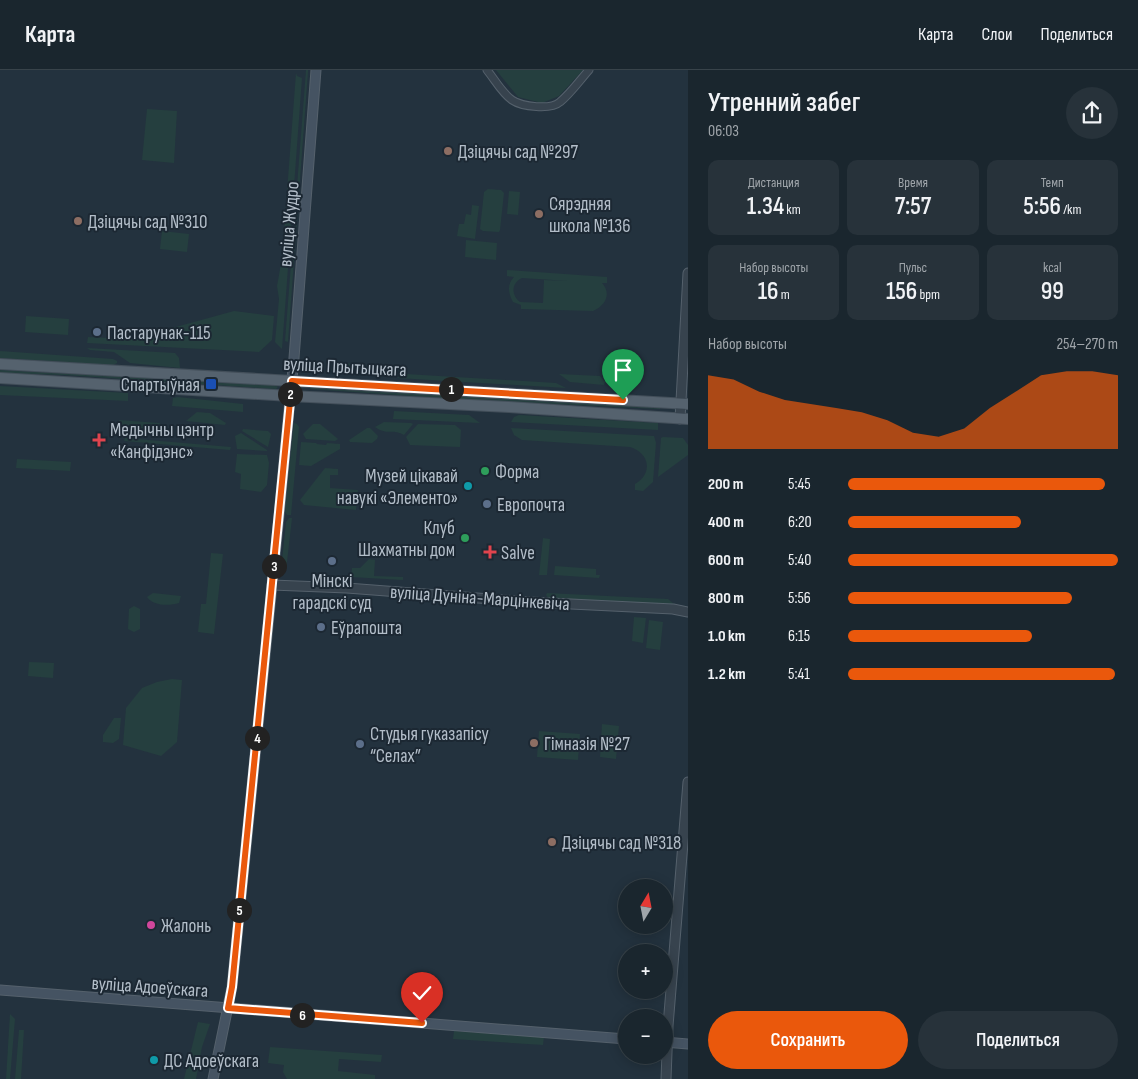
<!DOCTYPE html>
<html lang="ru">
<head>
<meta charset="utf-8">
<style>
  :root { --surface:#1a262e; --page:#27323a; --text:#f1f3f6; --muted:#9fa5aa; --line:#38434a; --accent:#ea580c }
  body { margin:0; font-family:"Sofia Sans Condensed",sans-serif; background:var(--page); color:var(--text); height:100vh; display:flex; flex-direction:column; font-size:19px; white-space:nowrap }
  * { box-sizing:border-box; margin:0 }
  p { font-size:16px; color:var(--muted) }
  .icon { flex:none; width:28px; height:28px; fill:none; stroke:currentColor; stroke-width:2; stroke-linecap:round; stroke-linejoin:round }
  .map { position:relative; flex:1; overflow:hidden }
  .drawer { display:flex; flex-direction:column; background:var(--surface); width:450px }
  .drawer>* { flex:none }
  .needle { width:32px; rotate:10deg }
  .controls { position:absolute; left:618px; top:809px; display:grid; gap:10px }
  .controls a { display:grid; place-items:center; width:55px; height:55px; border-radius:50%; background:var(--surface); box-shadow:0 2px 12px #0003,0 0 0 1px var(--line); font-size:25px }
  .pin { position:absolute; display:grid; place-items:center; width:42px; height:42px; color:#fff; margin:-51px -21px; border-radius:50% 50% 50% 0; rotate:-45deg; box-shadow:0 0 5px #0007 }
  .pin .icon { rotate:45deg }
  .km { position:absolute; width:25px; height:25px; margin:-12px; border-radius:50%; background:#222; color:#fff; font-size:14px; line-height:25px; text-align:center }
  .round { display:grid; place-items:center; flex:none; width:52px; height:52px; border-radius:26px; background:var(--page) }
  .headline { display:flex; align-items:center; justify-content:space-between; height:85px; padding:0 20px }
  h1 { font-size:28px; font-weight:600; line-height:38px }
  .metrics { display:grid; grid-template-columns:repeat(3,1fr); gap:8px; height:85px; padding:5px 20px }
  .metrics div { display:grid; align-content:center; border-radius:10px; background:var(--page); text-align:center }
  .metrics b { font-size:25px; font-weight:600 }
  .metrics small { font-size:14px; font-weight:400 }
  .metrics p { font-size:14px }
  .chart { height:140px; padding:10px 20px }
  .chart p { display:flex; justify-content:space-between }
  .chart svg { width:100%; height:90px; margin-top:5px; fill:var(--accent); opacity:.7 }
  .primary-button { display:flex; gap:10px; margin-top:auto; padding:10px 20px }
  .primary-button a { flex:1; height:58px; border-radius:30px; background:var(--accent); color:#fff; font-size:20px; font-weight:600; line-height:58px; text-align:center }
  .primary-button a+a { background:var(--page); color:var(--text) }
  ul { padding:0 20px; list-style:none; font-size:16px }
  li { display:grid; grid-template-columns:80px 60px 1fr; align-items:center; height:38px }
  li i { height:12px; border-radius:6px; background:var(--accent) }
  header { display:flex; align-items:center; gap:30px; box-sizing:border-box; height:70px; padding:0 25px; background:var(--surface); border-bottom:1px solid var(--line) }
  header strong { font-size:24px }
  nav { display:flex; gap:28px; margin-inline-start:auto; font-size:18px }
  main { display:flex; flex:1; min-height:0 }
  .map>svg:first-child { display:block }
  .green { fill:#253f3f; fill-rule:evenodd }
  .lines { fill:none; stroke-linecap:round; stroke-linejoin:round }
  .minor-casing { stroke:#55616c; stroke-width:9 }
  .tertiary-casing { stroke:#55616c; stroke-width:11 }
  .secondary-casing { stroke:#55616c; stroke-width:11 }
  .primary-casing { stroke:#434f5a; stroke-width:12 }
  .minor { stroke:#37434e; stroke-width:7 }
  .tertiary { stroke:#37434e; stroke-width:9 }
  .secondary { stroke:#455362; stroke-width:9 }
  .primary { stroke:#55626e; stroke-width:10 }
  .route-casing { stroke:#fff; stroke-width:10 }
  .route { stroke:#ea580c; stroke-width:6 }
  .education-dot { fill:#8d6e63; stroke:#1c2833; stroke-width:2 }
  .service-dot { fill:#5c6f8a; stroke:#1c2833; stroke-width:2 }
  .transit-dot { fill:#1a4fb4; stroke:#1c2833; stroke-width:2 }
  .health-dot { fill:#e0444e; stroke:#1c2833; stroke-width:2 }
  .leisure-dot { fill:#2e9e5b; stroke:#1c2833; stroke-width:2 }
  .culture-dot { fill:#0f9aa8; stroke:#1c2833; stroke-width:2 }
  .hotel-dot { fill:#d1479c; stroke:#1c2833; stroke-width:2 }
  .labels { text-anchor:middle; stroke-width:4; stroke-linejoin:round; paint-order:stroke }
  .poi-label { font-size:19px; fill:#b3bec9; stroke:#1c2833; text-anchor:start }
  .street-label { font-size:19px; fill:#b3bec9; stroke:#1c2833 }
</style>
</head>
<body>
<header>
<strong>Карта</strong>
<nav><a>Карта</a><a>Слои</a><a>Поделиться</a></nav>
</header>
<main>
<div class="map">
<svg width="688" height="1009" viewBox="0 0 688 1009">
  <rect width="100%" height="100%" fill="#23323e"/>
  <g class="green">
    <path d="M306,0h2v2l-20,270 -3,-1z"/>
    <path d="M496,0h87l-24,26 -17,7 -24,-6z"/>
    <path d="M296,3l1,3 5,2 -20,271 -7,-7 4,-43 -2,-13 5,-28z"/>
    <path d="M147,39l30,2 -3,52 -32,-3z"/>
    <path d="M488,119l13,1 3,3 -4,37 -1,2 -16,-1 -3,-2 4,-37z"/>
    <path d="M509,121l11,1 -2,23 -11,-1z"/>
    <path d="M472,135l7,1 -4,33 -18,-3 2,-12h5l2,-10 5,1z"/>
    <path d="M162,161l27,3 -2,18 -27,-3z"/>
    <path d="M466,170l31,3 -1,17 -31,-3z"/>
    <path d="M507,200l100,7v6h-5c10,11 3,23 -9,28l-72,-2v-4l-8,-3c-5,-9 -6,-18 1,-25l-7,-1zM522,208l47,3 -25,-1 -1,23 -23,-1c-9,-7 -9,-19 2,-24z"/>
    <path d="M234,241l40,5 -2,24 -13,12 -172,-9 1,-6 44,2z"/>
    <path d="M26,246l43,3 -1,16 -43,-3z"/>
    <path d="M87,278l88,5 4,5 1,10 -50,-5 -16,-11 -24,-2z"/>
    <path d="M0,281l113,8 4,2v2l-4,2 -113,-7z"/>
    <path d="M340,293l21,1 3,3c10,-2 3,-4 14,1l5,-3h5l3,4h3l3,-3h7l-22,9 -53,-4z"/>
    <path d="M0,300l275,15 3,2 -2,2 -212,-14 -64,-2z"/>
    <path d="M406,304l150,9 10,5 -169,-10z"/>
    <path d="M559,304l41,2 5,6 -1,3 -34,-3z"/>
    <path d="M0,316l128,7v8l-128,-6z"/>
    <path d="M312,317l348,20v2l-188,-9 -163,-11z"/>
    <path d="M178,327l65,7v8l-71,-6 1,-8z"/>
    <path d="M394,341l75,4 11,8 -87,-4z"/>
    <path d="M197,342l13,1 16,10 -1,2 -39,-4z"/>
    <path d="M519,345l139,8v7l-147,-8 3,-5z"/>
    <path d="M119,350l40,3 3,2 -2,6 -41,-4z"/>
    <path d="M384,352l27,1 2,1 -9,11c-12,-7 -16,1 -29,-8z"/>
    <path d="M294,353l3,1 2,3 -8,88h-4l-2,-3z"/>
    <path d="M313,354h7l18,15 -3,2 -29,-2 -3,-5z"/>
    <path d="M418,354l37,1 6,5 -1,17 -50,-2 -4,-8z"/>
    <path d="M367,358h3l8,8 -1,3 -5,4 -22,-1 -1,-2z"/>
    <path d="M511,358l143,8 2,7 -3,39 -10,9 -8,-1v-6c18,-10 15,-31 -5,-37l-108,-7 -8,-5z"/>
    <path d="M243,359l25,2 3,3 -3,13 -26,-16z"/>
    <path d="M241,363l26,17v1l-30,-2 -2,-13z"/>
    <path d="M663,367l20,1 5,7v10l-30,22 3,-39z"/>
    <path d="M125,368l106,9 -1,3 -106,-9z"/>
    <path d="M301,372l15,1 1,1 9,1 1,-2 13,1v5l-29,17 -12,-1z"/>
    <path d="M237,384l30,1 2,8 -2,22 -6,7 -21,-3 1,-15 -6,-2z"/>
    <path d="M17,389l54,3 -1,9 -54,-3z"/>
    <path d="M325,398l13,1v6h-8v13l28,2 -2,20 -52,-5 -4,-5z"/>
    <path d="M289,448h3l-6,53 -5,-1 5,-48z"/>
    <path d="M543,468l7,1 -3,36h-8z"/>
    <path d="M211,483l12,1 -9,80 -16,-2 3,-28h5z"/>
    <path d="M369,489l6,1 -1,16 29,1v3l-52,-3 1,-9h8z"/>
    <path d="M555,496l41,3v6h4l-1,3 -45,-3z"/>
    <path d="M153,523l28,3 -2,7c-10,3 -26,3 -32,-6z"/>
    <path d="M547,523l121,6 6,5 -126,-6 -2,-3z"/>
    <path d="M134,536l6,3v20l-6,3 -6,-3 1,-20z"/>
    <path d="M634,547l12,1 -3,25 -11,-2z"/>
    <path d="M649,550l14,2 -3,28 -14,-2z"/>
    <path d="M29,592l25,1 -1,15 -25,-2z"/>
    <path d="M172,609l10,1 -5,62 -16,14 -38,-11 3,-37 16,-20 15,-6z"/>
    <path d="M114,648h7l-2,21 -6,4 -10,-1v-7z"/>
    <path d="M602,654l17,2 -3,33 -16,-2z"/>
    <path d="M539,661l41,3 -2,26 -41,-3z"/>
    <path d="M10,944l5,5 -5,60h-4z"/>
    <path d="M198,952l12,2 -8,23 -6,32h-12z"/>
    <path d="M19,960h5l-3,49h-6z"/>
    <path d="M454,961l90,6 -1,8 -90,-6z"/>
    <path d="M270,977l112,8 -1,7 -42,-3 -1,12 37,4v4h-88l-4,-7 1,-7 -16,-2z"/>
  </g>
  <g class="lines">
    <g class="minor-casing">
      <path id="minor" d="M487,0c8,10 15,23 25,30 10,7 39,10 48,2 11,-9 20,-22 29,-32"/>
    </g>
    <g class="tertiary-casing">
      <g id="tertiary">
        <path d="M680,349l8,-146"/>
        <path d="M272,515l75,3 183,14 143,7 15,3"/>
        <path d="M666,1009l2,-53 20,-244"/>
      </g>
    </g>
    <g class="secondary-casing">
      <g id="secondary">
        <path d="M0,920l626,49"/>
        <path d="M664,972l24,2"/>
        <path d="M213,1009l19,-92 4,-40 43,-432 15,-157 22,-288"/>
      </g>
    </g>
    <g class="primary-casing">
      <g id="primary">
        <path d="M0,294l688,40"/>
        <path d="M0,308l290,18 219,11 179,12"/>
      </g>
    </g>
    <use href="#minor" class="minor"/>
    <use href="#tertiary" class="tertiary"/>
    <use href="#secondary" class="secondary"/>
    <use href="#primary" class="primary"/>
  </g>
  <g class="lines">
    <g class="route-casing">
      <path id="route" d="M422,953l-194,-15 4,-21 60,-606 331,19"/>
    </g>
    <use href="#route" class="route"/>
  </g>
  <g class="education-dot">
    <circle cx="448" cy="81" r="5"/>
    <circle cx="539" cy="144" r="5"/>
    <circle cx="78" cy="151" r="5"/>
    <circle cx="534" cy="673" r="5"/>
    <circle cx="552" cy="772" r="5"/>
  </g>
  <g class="service-dot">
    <circle cx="97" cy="262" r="5"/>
    <circle cx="487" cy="434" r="5"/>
    <circle cx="332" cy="491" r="5"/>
    <circle cx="321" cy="557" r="5"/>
    <circle cx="360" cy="674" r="5"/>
  </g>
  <rect class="transit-dot" x="205" y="308" width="12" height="12" rx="2.5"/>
  <g class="health-dot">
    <path d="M96.5 362.5h5v5h5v5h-5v5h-5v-5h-5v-5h5z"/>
    <path d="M487.5 474.5h5v5h5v5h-5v5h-5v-5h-5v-5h5z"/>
  </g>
  <g class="leisure-dot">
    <circle cx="485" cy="401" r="5"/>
    <circle cx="465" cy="468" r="5"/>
  </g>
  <g class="culture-dot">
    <circle cx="468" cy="416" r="5"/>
    <circle cx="154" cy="990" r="5"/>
  </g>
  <circle class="hotel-dot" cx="151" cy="855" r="5"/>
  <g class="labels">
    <g class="poi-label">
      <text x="458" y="88">Дзіцячы сад №297</text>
      <text x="549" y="140">Сярэдняя<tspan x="549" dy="22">школа №136</tspan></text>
      <text x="88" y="158">Дзіцячы сад №310</text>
      <text x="107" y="269">Пастарунак-115</text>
      <text x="200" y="321" text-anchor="end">Спартыўная</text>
      <text x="110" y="366">Медычны цэнтр<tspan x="110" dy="22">«Канфідэнс»</tspan></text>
      <text x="495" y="408">Форма</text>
      <text x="458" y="412" text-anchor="end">Музей цікавай<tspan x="458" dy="22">навукі «Элементо»</tspan></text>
      <text x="497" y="441">Европочта</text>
      <text x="455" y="464" text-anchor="end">Клуб<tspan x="455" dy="22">Шахматны дом</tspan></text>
      <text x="501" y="489">Salve</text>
      <text x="332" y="517" text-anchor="middle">Мінскі<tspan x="332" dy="22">гарадскі суд</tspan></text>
      <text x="331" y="564">Еўрапошта</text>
      <text x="370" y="670">Студыя гуказапісу<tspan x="370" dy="22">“Селах”</tspan></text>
      <text x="544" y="680">Гімназія №27</text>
      <text x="562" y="779">Дзіцячы сад №318</text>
      <text x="161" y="862">Жалонь</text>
      <text x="164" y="997">ДС Адоеўскага</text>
    </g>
    <g class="street-label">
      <text transform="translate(288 154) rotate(-85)" y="7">вуліца Жудро</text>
      <text transform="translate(345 296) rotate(3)" y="7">вуліца Прытыцкага</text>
      <text transform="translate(480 527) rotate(4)" y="7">вуліца Дуніна-Марцінкевіча</text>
      <text transform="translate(150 916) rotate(4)" y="7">вуліца Адоеўскага</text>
    </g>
  </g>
</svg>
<div class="controls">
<a><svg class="needle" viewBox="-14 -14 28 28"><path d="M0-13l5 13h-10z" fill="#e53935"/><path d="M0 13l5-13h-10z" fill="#9fa5aa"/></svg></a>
<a>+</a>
<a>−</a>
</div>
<div class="pin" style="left:623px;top:330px;background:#1e9e55"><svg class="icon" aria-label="arrive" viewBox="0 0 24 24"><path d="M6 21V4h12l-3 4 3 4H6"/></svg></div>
<div class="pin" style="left:422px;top:953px;background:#d93025"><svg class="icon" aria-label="check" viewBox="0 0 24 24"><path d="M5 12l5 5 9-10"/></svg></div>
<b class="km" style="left:451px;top:319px">1</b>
<b class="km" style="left:290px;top:324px">2</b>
<b class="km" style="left:274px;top:496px">3</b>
<b class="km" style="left:257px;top:668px">4</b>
<b class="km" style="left:239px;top:840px">5</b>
<b class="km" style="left:302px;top:945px">6</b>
</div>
<section class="drawer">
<div class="headline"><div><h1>Утренний забег</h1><p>06:03</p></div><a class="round"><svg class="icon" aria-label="share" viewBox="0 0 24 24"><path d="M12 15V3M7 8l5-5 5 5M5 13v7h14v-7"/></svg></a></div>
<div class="metrics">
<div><p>Дистанция</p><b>1.34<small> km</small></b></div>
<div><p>Время</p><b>7:57</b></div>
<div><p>Темп</p><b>5:56<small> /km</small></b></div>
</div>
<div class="metrics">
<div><p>Набор высоты</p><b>16<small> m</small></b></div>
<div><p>Пульс</p><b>156<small> bpm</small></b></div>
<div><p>kcal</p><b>99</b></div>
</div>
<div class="chart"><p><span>Набор высоты</span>254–270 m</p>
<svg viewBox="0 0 160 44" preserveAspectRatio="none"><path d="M0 44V8L10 10L20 16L30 20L40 22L50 24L60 26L70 30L80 36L90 38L100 34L110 24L120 16L130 8L140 6L150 6L160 8V44z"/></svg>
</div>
<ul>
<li><b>200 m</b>5:45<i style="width:95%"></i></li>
<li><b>400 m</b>6:20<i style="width:64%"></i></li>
<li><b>600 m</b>5:40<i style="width:100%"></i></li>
<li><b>800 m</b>5:56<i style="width:83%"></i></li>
<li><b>1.0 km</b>6:15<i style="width:68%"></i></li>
<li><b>1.2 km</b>5:41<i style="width:99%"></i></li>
</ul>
<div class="primary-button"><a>Сохранить</a><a>Поделиться</a></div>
</section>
</main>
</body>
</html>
